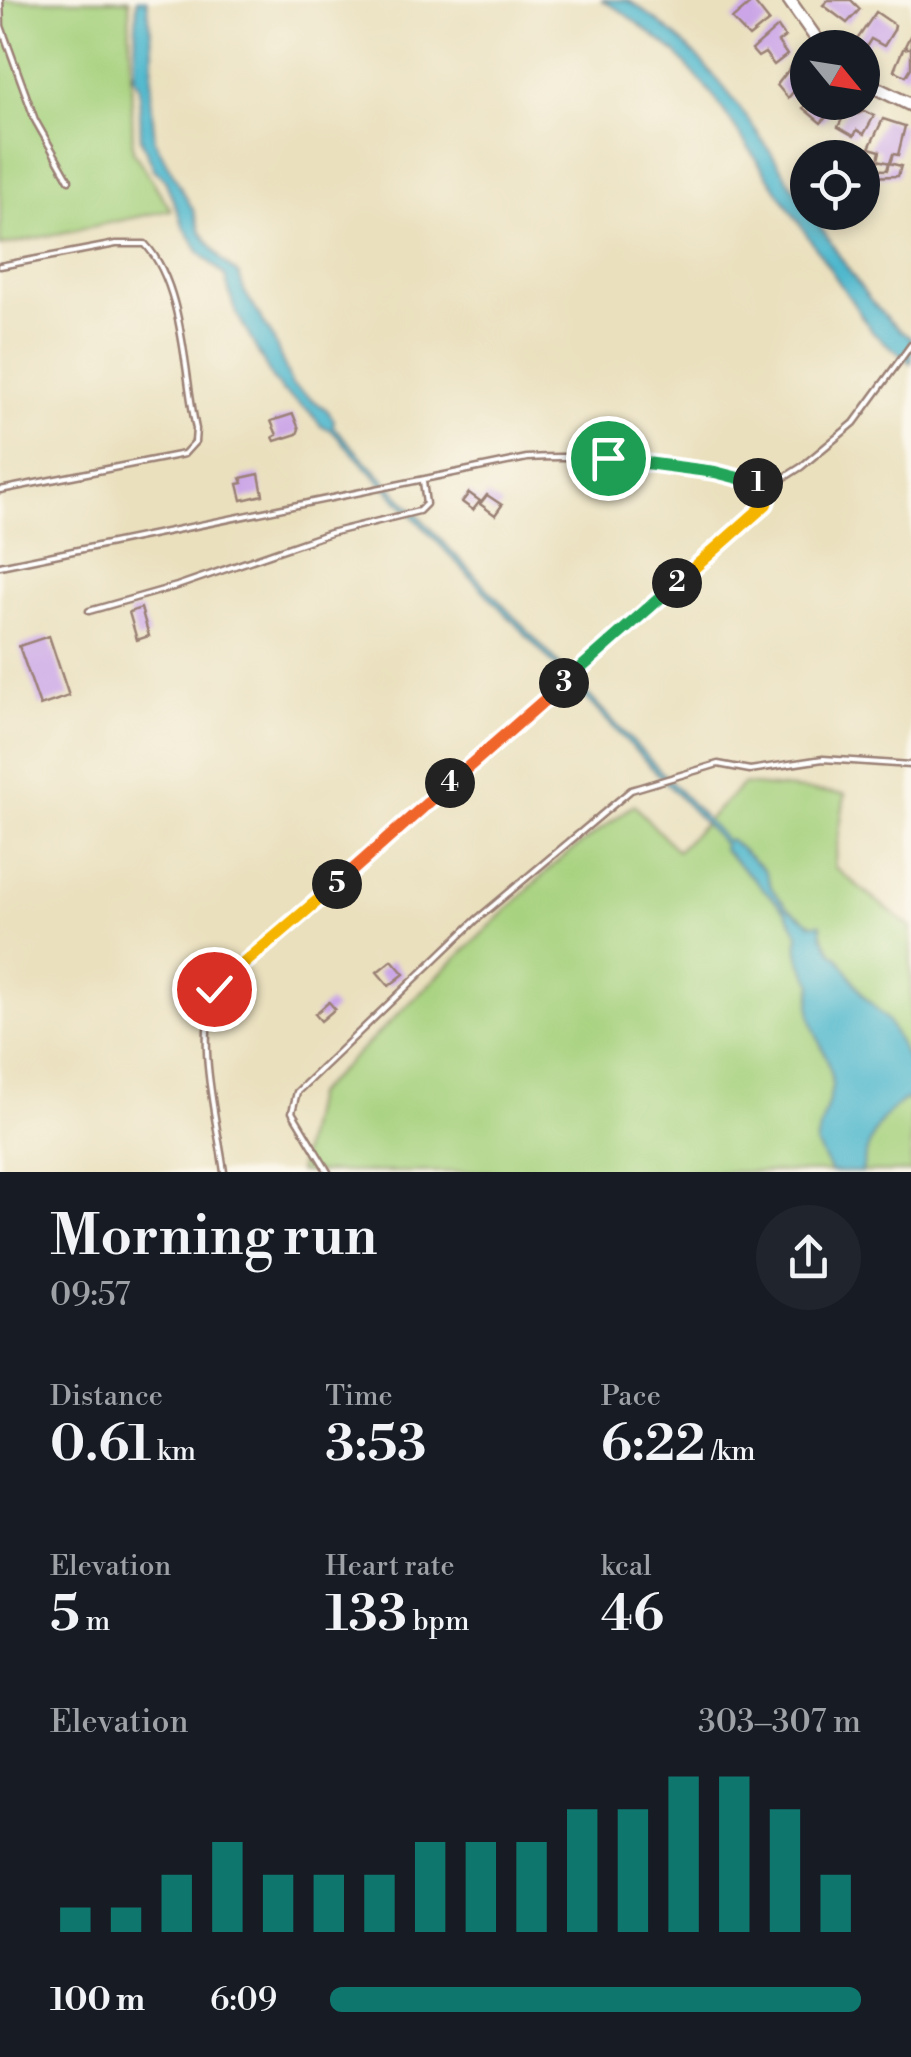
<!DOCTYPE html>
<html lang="en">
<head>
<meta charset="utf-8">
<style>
  :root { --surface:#171b24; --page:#20242c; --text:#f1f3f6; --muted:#9ea1a6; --accent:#0f766e }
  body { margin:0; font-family:"Libre Bodoni",serif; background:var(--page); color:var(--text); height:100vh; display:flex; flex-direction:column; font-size:38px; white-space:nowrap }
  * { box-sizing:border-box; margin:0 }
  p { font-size:32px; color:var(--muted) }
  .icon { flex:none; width:55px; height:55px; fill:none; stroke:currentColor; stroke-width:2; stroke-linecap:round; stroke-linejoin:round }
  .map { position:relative; height:1172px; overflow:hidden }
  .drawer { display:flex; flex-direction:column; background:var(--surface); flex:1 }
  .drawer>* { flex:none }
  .needle { width:65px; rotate:120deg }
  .controls { position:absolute; left:790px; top:30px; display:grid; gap:20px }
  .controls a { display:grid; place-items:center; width:90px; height:90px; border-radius:50%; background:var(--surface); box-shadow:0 5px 15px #0003; font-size:50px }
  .pin { position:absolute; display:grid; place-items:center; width:85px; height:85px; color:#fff; margin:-42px; border:5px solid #fff; border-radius:50%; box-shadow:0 2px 10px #0007 }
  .km { position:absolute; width:50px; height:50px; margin:-25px; border-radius:50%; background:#222; color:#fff; font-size:28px; line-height:50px; text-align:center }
  .round { display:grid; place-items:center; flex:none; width:105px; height:105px; border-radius:52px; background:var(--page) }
  .head { display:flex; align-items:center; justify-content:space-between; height:170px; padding:0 50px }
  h1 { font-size:55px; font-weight:600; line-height:75px }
  .stats { display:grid; grid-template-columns:repeat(3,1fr); gap:15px; height:170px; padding:10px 50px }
  .stats div { display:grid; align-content:center }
  .stats b { font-size:50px; font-weight:600 }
  .stats small { font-size:28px; font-weight:400 }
  .stats p { font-size:28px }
  .chart { height:280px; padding:20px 50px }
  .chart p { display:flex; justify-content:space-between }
  .chart svg { width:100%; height:180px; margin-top:10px; stroke:var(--accent); stroke-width:6 }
  ul { padding:0 50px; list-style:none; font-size:32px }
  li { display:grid; grid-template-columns:160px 120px 1fr; align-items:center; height:75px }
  li i { height:25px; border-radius:12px; background:var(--accent) }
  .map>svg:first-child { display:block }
  .green { fill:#a7d27f; stroke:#787855; stroke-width:2.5 }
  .water { fill:#4fb8cd; stroke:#4c6c7c; stroke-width:2.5 }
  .building { fill:#cba5e7 }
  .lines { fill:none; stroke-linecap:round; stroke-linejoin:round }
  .service-casing { stroke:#9a8074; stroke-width:9 }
  .tertiary-casing { stroke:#9a8074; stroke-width:16 }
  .service { stroke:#fff; stroke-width:4 }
  .tertiary { stroke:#fff; stroke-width:11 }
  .split-1-casing { stroke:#fff; stroke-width:20 }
  .split-2-casing { stroke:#fff; stroke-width:20 }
  .split-3-casing { stroke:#fff; stroke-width:20 }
  .split-4-casing { stroke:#fff; stroke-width:20 }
  .split-5-casing { stroke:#fff; stroke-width:20 }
  .split-6-casing { stroke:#fff; stroke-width:20 }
  .split-1 { stroke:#22a559; stroke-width:12 }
  .split-2 { stroke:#f5b400; stroke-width:12 }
  .split-3 { stroke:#22a559; stroke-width:12 }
  .split-4 { stroke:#f0652b; stroke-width:12 }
  .split-5 { stroke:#f0652b; stroke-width:12 }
  .split-6 { stroke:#f5b400; stroke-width:12 }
</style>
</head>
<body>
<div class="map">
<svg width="911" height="1172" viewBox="0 0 911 1172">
  <rect width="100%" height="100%" fill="#fbf7ec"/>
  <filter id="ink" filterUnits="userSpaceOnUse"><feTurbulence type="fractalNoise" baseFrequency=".01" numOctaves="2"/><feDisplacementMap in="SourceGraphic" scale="20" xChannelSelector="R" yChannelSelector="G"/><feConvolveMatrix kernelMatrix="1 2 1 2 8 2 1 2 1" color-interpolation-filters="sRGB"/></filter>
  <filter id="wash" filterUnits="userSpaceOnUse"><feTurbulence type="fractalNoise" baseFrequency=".0048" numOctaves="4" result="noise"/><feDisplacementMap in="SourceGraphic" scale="40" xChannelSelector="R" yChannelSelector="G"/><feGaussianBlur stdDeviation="2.25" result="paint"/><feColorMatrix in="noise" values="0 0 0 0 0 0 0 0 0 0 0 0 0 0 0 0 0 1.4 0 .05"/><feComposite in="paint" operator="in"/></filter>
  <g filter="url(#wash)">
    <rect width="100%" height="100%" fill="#eae0be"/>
    <g class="green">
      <path d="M0,0h129l4,151 38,59 -171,36z"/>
      <path d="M743,784l102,10 -11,73 77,61v244h-613l16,-77 244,-234 76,-56 43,46z"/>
    </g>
    <g class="water">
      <path d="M137,0h10l6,51 -2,46 4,44 38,69 8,22 21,29 17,14 5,16 28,45 20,49 35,25 7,10 -1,6 394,415 3,-2 35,32 7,18 15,18 25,17h9l1,11 10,17 7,6 24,37 25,26 23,45v32c-29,10 -45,46 -49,74h-31l-15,-28c3,-17 17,-49 16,-61 -3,-42 -31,-50 -19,-99 -9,-17 -19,-28 -14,-49l-14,-25 -62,-61 1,-5 -394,-415 -8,-2 -13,-16 -28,-21 -9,-12 -38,-70 -9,-32 -25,-23 -16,-26 -19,-47 -11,-11 -13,-30 -2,-53 -5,-8z"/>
      <path d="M601,0c7,0 17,0 24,0 11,3 23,14 32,21 65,50 106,120 150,187l1,4 3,1c30,42 56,96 100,125v25l-38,-30 -158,-235 -39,-45 -55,-42z"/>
    </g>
    <g id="blocks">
      <g class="building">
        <path d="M828,0h23l9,9 -13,14 -24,-18z"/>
        <path d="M753,1l16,20 -20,16 -17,-18z"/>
        <path d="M876,12l19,13 -1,5 -10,16 -13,-7 -5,8 -10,-6z"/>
        <path d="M778,27l7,10 -7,5 9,13 -13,10 -9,-12 -7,4 -6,-7z"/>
        <path d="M911,34v34l-5,8 -12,-6 9,-21 5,-1 -3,-2z"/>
        <path d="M800,55l8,6v18l-7,-3 7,7 -9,11 -5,-3 -6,7 -11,-13z"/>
        <path d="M807,102h27l3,3 -16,18 -18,-15z"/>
        <path d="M851,102l12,6 -3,5 4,-2 10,5 -10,18 -7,-4 -3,6 -16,-9z"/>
        <path d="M883,119l22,7 -7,29 -5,-1 -3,9 -12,-3 2,-9 -11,-3z"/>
        <path d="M889,163l12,3 -3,10 -33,1 -1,-8 23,1z"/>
        <path d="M293,414l6,15 -2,5 -22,7 -2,-4 4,-2 -6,-14z"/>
        <path d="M259,474l4,21 -21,5 -4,-16 5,-1 -2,-5z"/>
        <path d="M469,493l11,8 -7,9 -11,-8z"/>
        <path d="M487,495l15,10 -7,10 -15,-11z"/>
        <path d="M141,608l8,28 -12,4 -8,-28z"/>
        <path d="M49,636l20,60 -29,10 -21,-60z"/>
        <path d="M392,960l12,14 -15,12 -12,-14z"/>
        <path d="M329,1002l6,7 -14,12 -6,-7z"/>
      </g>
    </g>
  </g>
  <g filter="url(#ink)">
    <use href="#blocks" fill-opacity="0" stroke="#9a8074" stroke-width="2.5"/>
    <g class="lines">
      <g class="service-casing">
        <g id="service">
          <path d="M0,0l1,26 34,94 34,60"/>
          <path d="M0,266l116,-22h29c39,41 39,131 51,185l-1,13 -11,12 -184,36"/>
          <path d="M0,566l527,-108c82,-5 165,8 244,28"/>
          <path d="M89,611l88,-25 153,-53 89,-22 7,-7 -3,-23"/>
          <path d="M224,1172c-8,-57 -28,-129 -10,-183l552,-485 5,-18 30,-19 53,-44 57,-78"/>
          <path d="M328,1172l-36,-60 5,-20 179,-172 155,-130 87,-26 32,6 73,-11 88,6"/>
        </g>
      </g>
      <g class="tertiary-casing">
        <g id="tertiary">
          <path d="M789,0l34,48"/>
          <path d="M862,81l49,24"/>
        </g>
      </g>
      <use href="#service" class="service"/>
      <use href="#tertiary" class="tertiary"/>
    </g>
  </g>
  <g class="lines" filter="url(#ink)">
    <g class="split-1-casing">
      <path id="split-1" d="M608,458l107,14 43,11"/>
    </g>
    <g class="split-2-casing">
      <path id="split-2" d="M677,583l89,-79 5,-18 -13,-3"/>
    </g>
    <g class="split-3-casing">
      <path id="split-3" d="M564,683l113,-100"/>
    </g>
    <g class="split-4-casing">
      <path id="split-4" d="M450,783l114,-100"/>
    </g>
    <g class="split-5-casing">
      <path id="split-5" d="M337,884l113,-101"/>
    </g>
    <g class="split-6-casing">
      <path id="split-6" d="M214,989l123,-105"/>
    </g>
    <use href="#split-1" class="split-1"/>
    <use href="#split-2" class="split-2"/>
    <use href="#split-3" class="split-3"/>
    <use href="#split-4" class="split-4"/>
    <use href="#split-5" class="split-5"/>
    <use href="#split-6" class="split-6"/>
  </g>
</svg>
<div class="controls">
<a><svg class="needle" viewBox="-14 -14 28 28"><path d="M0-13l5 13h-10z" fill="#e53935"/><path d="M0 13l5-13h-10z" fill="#9ea1a6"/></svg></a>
<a><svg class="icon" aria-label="locate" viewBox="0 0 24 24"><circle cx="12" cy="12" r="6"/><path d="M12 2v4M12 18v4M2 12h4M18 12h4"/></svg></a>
</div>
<div class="pin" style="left:608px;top:458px;background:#1e9e55"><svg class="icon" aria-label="arrive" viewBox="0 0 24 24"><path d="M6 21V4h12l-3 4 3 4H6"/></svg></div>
<div class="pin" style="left:214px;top:989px;background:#d93025"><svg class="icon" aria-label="check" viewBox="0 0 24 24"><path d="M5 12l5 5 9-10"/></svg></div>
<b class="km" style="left:758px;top:483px">1</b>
<b class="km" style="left:677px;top:583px">2</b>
<b class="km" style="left:564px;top:683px">3</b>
<b class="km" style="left:450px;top:783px">4</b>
<b class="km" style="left:337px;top:884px">5</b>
</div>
<section class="drawer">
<div class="head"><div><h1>Morning run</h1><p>09:57</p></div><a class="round"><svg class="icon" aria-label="share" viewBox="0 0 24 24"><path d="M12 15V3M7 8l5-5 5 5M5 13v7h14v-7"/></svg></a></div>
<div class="stats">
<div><p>Distance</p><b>0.61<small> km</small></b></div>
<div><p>Time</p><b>3:53</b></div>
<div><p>Pace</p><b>6:22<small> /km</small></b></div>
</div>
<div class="stats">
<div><p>Elevation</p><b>5<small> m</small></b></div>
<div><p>Heart rate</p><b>133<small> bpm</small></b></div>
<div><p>kcal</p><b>46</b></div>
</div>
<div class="chart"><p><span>Elevation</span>303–307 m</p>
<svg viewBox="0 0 160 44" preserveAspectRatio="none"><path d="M5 44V38M15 44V38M25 44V30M35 44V22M45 44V30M55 44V30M65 44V30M75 44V22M85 44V22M95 44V22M105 44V14M115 44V14M125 44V6M135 44V6M145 44V14M155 44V30"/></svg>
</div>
<ul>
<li><b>100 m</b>6:09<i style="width:100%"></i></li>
</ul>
</section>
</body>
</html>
